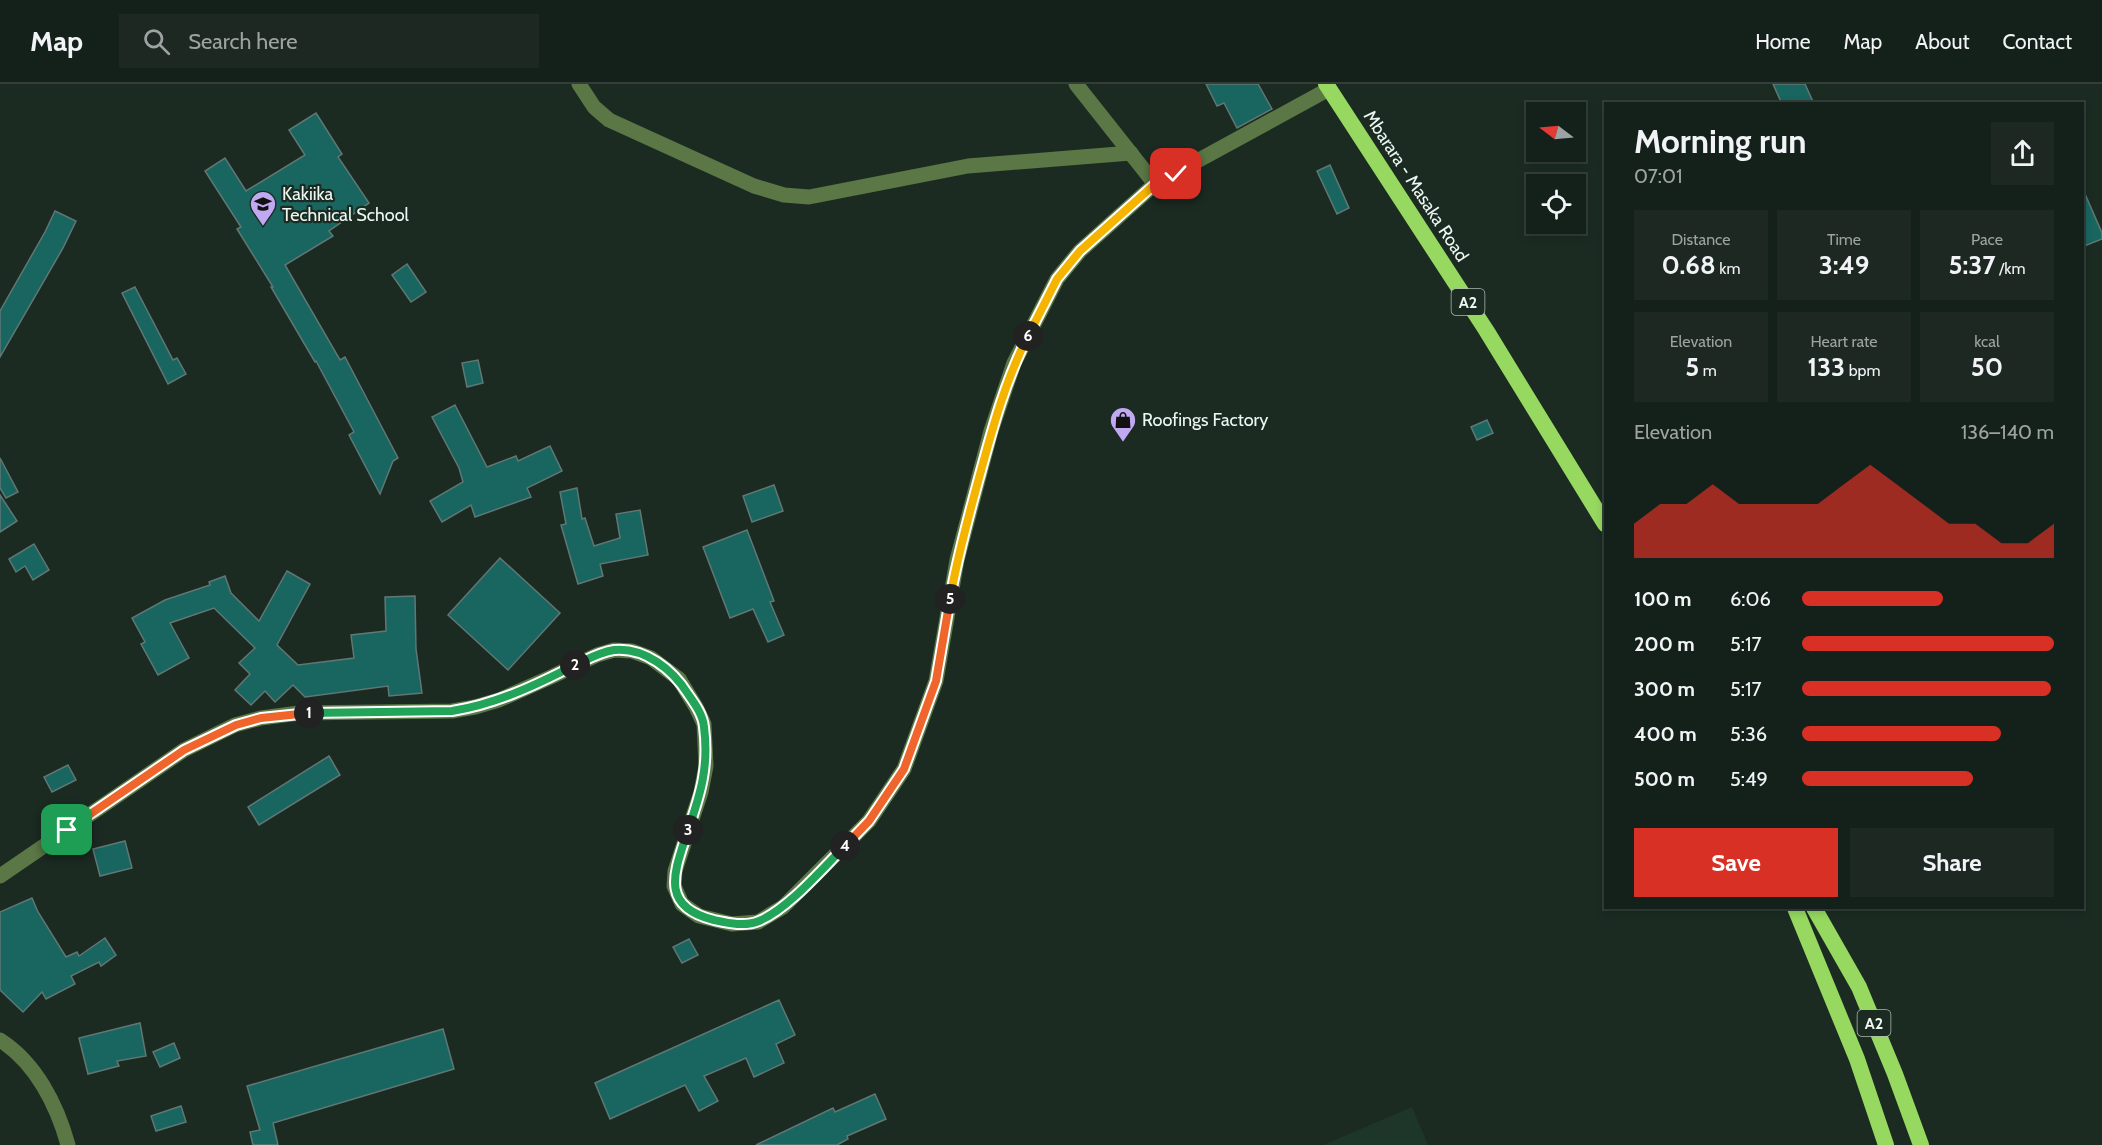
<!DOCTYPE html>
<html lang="en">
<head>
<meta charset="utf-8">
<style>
  :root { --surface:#14201a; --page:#1d2823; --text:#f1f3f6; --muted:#9da3a2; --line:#333e39; --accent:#d93025 }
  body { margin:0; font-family:Cabin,sans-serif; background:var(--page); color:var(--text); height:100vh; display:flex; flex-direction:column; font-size:22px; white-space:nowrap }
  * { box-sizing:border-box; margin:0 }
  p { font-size:20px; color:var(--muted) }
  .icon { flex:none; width:33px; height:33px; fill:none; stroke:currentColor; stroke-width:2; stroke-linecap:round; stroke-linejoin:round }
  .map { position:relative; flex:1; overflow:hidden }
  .sheet { position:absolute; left:1604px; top:18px; width:480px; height:807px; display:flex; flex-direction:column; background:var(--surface); border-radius:0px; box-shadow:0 3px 9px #0003,0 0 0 2px var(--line) }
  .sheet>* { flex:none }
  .needle { width:39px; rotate:286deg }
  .tools { position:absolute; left:1526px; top:18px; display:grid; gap:12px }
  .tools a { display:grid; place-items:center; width:60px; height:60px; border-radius:0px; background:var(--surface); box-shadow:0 3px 9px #0003,0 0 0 2px var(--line); font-size:30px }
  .pin { position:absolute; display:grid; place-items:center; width:51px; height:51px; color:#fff; margin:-26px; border-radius:12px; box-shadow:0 3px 9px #0006 }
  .km { position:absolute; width:30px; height:30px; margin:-15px; border-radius:50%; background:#222; color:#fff; font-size:16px; line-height:30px; text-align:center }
  .round { display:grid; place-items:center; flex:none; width:63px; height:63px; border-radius:0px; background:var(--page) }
  .headline { display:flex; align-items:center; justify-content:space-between; height:102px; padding:0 30px }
  h1 { font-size:33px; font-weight:800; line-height:45px }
  .stats { display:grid; grid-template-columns:repeat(3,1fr); gap:9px; height:102px; padding:6px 30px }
  .stats div { display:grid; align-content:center; border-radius:0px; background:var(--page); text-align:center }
  .stats b { font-size:26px; font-weight:800 }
  .stats small { font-size:16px; font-weight:400 }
  .stats p { font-size:16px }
  .chart { height:168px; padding:12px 30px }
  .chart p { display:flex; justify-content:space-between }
  .chart svg { width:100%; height:108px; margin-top:6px; fill:var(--accent); opacity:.7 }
  .button { display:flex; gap:12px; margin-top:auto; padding:12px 30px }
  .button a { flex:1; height:69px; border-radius:0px; background:var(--accent); color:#fff; font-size:24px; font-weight:800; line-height:69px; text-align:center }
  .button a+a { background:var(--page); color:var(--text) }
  ul { padding:0 30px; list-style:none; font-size:20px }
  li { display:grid; grid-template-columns:96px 72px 1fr; align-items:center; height:45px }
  li i { height:15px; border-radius:8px; background:var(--accent) }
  header { display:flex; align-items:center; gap:36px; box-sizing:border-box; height:84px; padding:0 30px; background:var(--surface); border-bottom:2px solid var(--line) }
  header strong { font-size:28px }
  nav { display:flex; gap:33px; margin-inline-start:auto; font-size:21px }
  .search { width:420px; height:54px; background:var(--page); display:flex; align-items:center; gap:15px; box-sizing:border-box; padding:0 21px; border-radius:0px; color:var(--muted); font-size:22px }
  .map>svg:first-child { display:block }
  .built { fill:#1e362a }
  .building { fill:#196560; stroke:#607774; stroke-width:1.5 }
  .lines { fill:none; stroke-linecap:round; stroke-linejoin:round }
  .minor { stroke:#5b7745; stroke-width:15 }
  .trunk { stroke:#96d860; stroke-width:16 }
  .split-1-casing { stroke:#fff; stroke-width:12 }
  .split-2-casing { stroke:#fff; stroke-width:12 }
  .split-3-casing { stroke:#fff; stroke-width:12 }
  .split-4-casing { stroke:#fff; stroke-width:12 }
  .split-5-casing { stroke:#fff; stroke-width:12 }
  .split-6-casing { stroke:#fff; stroke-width:12 }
  .split-7-casing { stroke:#fff; stroke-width:12 }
  .split-1 { stroke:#f0652b; stroke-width:8 }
  .split-2 { stroke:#22a559; stroke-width:8 }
  .split-3 { stroke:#22a559; stroke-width:8 }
  .split-4 { stroke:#22a559; stroke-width:8 }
  .split-5 { stroke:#f0652b; stroke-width:8 }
  .split-6 { stroke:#f5b400; stroke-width:8 }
  .split-7 { stroke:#f5b400; stroke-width:8 }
  .labels { text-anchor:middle; stroke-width:4.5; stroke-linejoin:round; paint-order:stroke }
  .shield { fill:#1b2b22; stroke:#afbab4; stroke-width:1.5 }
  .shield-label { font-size:16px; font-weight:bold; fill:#eef8f2 }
  .street-label { font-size:18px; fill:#eef8f2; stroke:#1b2b22 }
  .poi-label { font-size:18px; fill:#eef8f2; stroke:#1b2b22; text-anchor:start }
</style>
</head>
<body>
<header>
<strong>Map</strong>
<div class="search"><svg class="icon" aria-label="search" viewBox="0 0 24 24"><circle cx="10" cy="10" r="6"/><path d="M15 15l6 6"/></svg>Search here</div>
<nav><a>Home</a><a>Map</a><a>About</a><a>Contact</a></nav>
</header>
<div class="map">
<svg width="2102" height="1061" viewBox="0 0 2102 1061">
  <rect width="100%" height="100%" fill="#1b2b22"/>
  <path class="built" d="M1412,1023l16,38h-105z"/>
  <g class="building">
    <path d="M1206,0h52l14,25 -35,19 -13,-25 -7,3z"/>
    <path d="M1773,0h32l9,20h-32z"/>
    <path d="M316,29l26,41 -4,3 31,46 -40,28 4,5 -48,29 55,95 5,-3 53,101 -5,3 -13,33 -31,-59 5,-3 -38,-71 -1,1 -44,-75h2l-36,-58 4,-2 -36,-56 20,-13 21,33 59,-36 -16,-25z"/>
    <path d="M1330,81l19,43 -12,6 -20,-43z"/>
    <path d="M2082,103l20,46v6l-20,8z"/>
    <path d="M55,127l21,10 -13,27 -63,109v-46l45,-79z"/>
    <path d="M407,180l19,28 -15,10 -19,-27z"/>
    <path d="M135,203l38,73 4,-2 9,16 -18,10 -46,-91z"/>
    <path d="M478,276l5,23 -16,4 -5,-24z"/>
    <path d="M455,321l32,62 29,-11 2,5 32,-15 12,25 -35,17 4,9 -56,20 -4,-12 -29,17 -12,-21 33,-19 -4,-14 -27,-51z"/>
    <path d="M1487,336l6,13 -16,7 -6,-13z"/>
    <path d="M0,374l18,34 -12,6 -6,-10z"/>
    <path d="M774,401l9,26 -31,11 -9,-26z"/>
    <path d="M577,404l5,31 3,-1 9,28 26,-8 -4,-24 24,-4 8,45 -48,9 3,12 -25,8 -17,-59 5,-1 -6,-32z"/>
    <path d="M0,411l17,26 -17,11z"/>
    <path d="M747,446l27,71 -4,1 14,33 -16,7 -15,-33 -23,9 -27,-71z"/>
    <path d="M34,460l15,26 -16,10 -8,-14 -9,6 -7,-13z"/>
    <path d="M500,474l60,55 -52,57 -60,-55z"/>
    <path d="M287,487l23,13 -33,61 21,20 56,-7 -3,-23 35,-4 -1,-34 30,-1 1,53 6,44 -33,3 -1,-10 -83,11 -12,-12 -18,17 -10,-11 -14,14 -16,-15 15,-16 -11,-11 16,-15 -41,-40 -44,15 19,35 -31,17 -17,-31 4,-2 -13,-24 33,-18 45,-15 -1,-3 16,-6 6,17 28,28z"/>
    <path d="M329,672l11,19 -81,50 -11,-18z"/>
    <path d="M68,681l8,15 -24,12 -8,-15z"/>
    <path d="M125,757l7,27 -32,8 -7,-27z"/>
    <path d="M32,814l6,14 28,45 11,-5 2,4 26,-18 11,17 -15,11 -2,-4 -28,14 4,8 -29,15 -4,-7 -19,20 -23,-22v-78z"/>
    <path d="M689,855l9,16 -16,8 -9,-16z"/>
    <path d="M779,916l16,35 -19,9 8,19 -30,14 -8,-19 -42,18 14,25 -19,10 -14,-26 -75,34 -15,-36z"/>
    <path d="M140,939l6,33 -29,5 2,5 -31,8 -9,-36z"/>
    <path d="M443,945l11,40 -181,54 5,22h-25l-3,-13 10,-2 -13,-44z"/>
    <path d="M174,959l6,15 -20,9 -7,-15z"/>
    <path d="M875,1010l11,25 -39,17 1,3 -11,6h-81l77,-37 2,4z"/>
    <path d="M181,1022l5,16 -30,9 -5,-15z"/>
  </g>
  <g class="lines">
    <g class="minor">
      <path d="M579,0l15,23 15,13 145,66 30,9 25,2 159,-31 163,-13"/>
      <path d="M1076,0l79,100"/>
      <path d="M0,792l184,-126 51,-25 26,-7 38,-5 153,-2 23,-4 24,-7 52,-23 46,-22 17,-5 18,1 19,7 28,21 17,28 8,17 2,42 -5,26 -26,79 -1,15 8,18 17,12 33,8 26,-2 25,-15 86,-86 35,-52 32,-88 21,-121 34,-129 23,-68 43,-84 23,-28 75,-67 174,-95"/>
      <path d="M0,956c36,23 57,65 68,105"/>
    </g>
    <g class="trunk">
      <path d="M1326,0l160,246 119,194"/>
      <path d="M1795,824l62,151 29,86"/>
      <path d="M1814,824l45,79 36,87 26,71"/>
    </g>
  </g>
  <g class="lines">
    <g class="split-1-casing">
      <path id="split-1" d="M67,746l117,-80 52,-25 25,-7 48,-5"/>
    </g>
    <g class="split-2-casing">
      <path id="split-2" d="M309,629l143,-2c44,-7 84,-26 123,-46"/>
    </g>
    <g class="split-3-casing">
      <path id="split-3" d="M575,581c13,-6 25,-13 39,-15 31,-3 59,20 74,44 7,10 15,21 16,33 5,39 -3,66 -16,103"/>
    </g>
    <g class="split-4-casing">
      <path id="split-4" d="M688,746c-13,41 -30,76 26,90 14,3 31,7 45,1 29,-12 63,-52 86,-75"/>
    </g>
    <g class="split-5-casing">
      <path id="split-5" d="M845,762l24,-25 35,-52 32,-88 14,-82"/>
    </g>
    <g class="split-6-casing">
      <path id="split-6" d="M950,515c7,-41 18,-81 29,-121 13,-48 26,-97 49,-142"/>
    </g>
    <g class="split-7-casing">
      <path id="split-7" d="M1028,252l29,-57 23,-28 75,-67 21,-10"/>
    </g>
    <use href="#split-1" class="split-1"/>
    <use href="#split-2" class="split-2"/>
    <use href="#split-3" class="split-3"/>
    <use href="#split-4" class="split-4"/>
    <use href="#split-5" class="split-5"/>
    <use href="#split-6" class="split-6"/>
    <use href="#split-7" class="split-7"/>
  </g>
  <defs>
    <g id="school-pin" transform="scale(1.35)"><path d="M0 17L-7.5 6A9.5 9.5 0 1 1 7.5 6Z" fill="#c1a8f3" stroke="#1b2b22"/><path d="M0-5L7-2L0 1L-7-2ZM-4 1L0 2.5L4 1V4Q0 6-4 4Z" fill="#111"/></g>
    <g id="shop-pin" transform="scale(1.35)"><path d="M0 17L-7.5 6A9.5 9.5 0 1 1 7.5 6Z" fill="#c1a8f3" stroke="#1b2b22"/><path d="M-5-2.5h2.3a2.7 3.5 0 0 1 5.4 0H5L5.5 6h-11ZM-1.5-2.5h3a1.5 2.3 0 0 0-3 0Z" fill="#111"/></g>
  </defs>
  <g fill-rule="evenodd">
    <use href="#school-pin" x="263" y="120"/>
    <use href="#shop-pin" x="1123" y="336"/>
  </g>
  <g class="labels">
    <g class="shield">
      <rect x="1451.5" y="205" width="33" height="26" rx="4.5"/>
      <rect x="1857.5" y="926" width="33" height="26" rx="4.5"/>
    </g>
    <g class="shield-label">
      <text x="1468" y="224">A2</text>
      <text x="1874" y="945">A2</text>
    </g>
    <g class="street-label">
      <text transform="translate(1416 102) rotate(57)" y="6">Mbarara - Masaka Road</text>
    </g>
    <g class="poi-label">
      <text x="282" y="116">Kakiika<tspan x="282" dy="21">Technical School</tspan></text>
      <text x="1142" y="342">Roofings Factory</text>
    </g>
  </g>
</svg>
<div class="tools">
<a><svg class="needle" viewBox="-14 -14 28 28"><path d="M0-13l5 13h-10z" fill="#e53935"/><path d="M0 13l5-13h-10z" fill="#9da3a2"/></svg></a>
<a><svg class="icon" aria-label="locate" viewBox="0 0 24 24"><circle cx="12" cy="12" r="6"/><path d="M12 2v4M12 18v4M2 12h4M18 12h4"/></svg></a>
</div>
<div class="pin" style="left:67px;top:746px;background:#1e9e55"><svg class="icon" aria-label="arrive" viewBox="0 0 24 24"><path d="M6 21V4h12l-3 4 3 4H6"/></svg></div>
<div class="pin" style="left:1176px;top:90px;background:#d93025"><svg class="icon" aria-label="check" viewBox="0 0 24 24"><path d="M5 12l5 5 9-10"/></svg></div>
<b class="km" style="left:309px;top:629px">1</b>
<b class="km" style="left:575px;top:581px">2</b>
<b class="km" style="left:688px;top:746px">3</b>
<b class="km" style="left:845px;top:762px">4</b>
<b class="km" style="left:950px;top:515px">5</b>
<b class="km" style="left:1028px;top:252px">6</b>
<section class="sheet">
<div class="headline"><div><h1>Morning run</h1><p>07:01</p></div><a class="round"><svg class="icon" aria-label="share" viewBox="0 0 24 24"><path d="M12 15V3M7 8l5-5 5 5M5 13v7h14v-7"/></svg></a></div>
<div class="stats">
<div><p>Distance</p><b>0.68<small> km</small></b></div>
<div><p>Time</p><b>3:49</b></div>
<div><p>Pace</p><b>5:37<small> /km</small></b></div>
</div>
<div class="stats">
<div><p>Elevation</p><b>5<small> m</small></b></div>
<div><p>Heart rate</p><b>133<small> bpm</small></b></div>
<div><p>kcal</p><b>50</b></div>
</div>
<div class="chart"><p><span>Elevation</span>136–140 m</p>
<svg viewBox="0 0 160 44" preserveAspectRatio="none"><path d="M0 44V30L10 22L20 22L30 14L40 22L50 22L60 22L70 22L80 14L90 6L100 14L110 22L120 30L130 30L140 38L150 38L160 30V44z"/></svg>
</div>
<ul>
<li><b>100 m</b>6:06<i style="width:56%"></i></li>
<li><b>200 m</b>5:17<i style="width:100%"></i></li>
<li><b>300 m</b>5:17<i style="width:99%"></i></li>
<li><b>400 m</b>5:36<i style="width:79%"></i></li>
<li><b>500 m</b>5:49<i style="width:68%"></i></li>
</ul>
<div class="button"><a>Save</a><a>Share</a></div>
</section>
</div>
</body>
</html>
